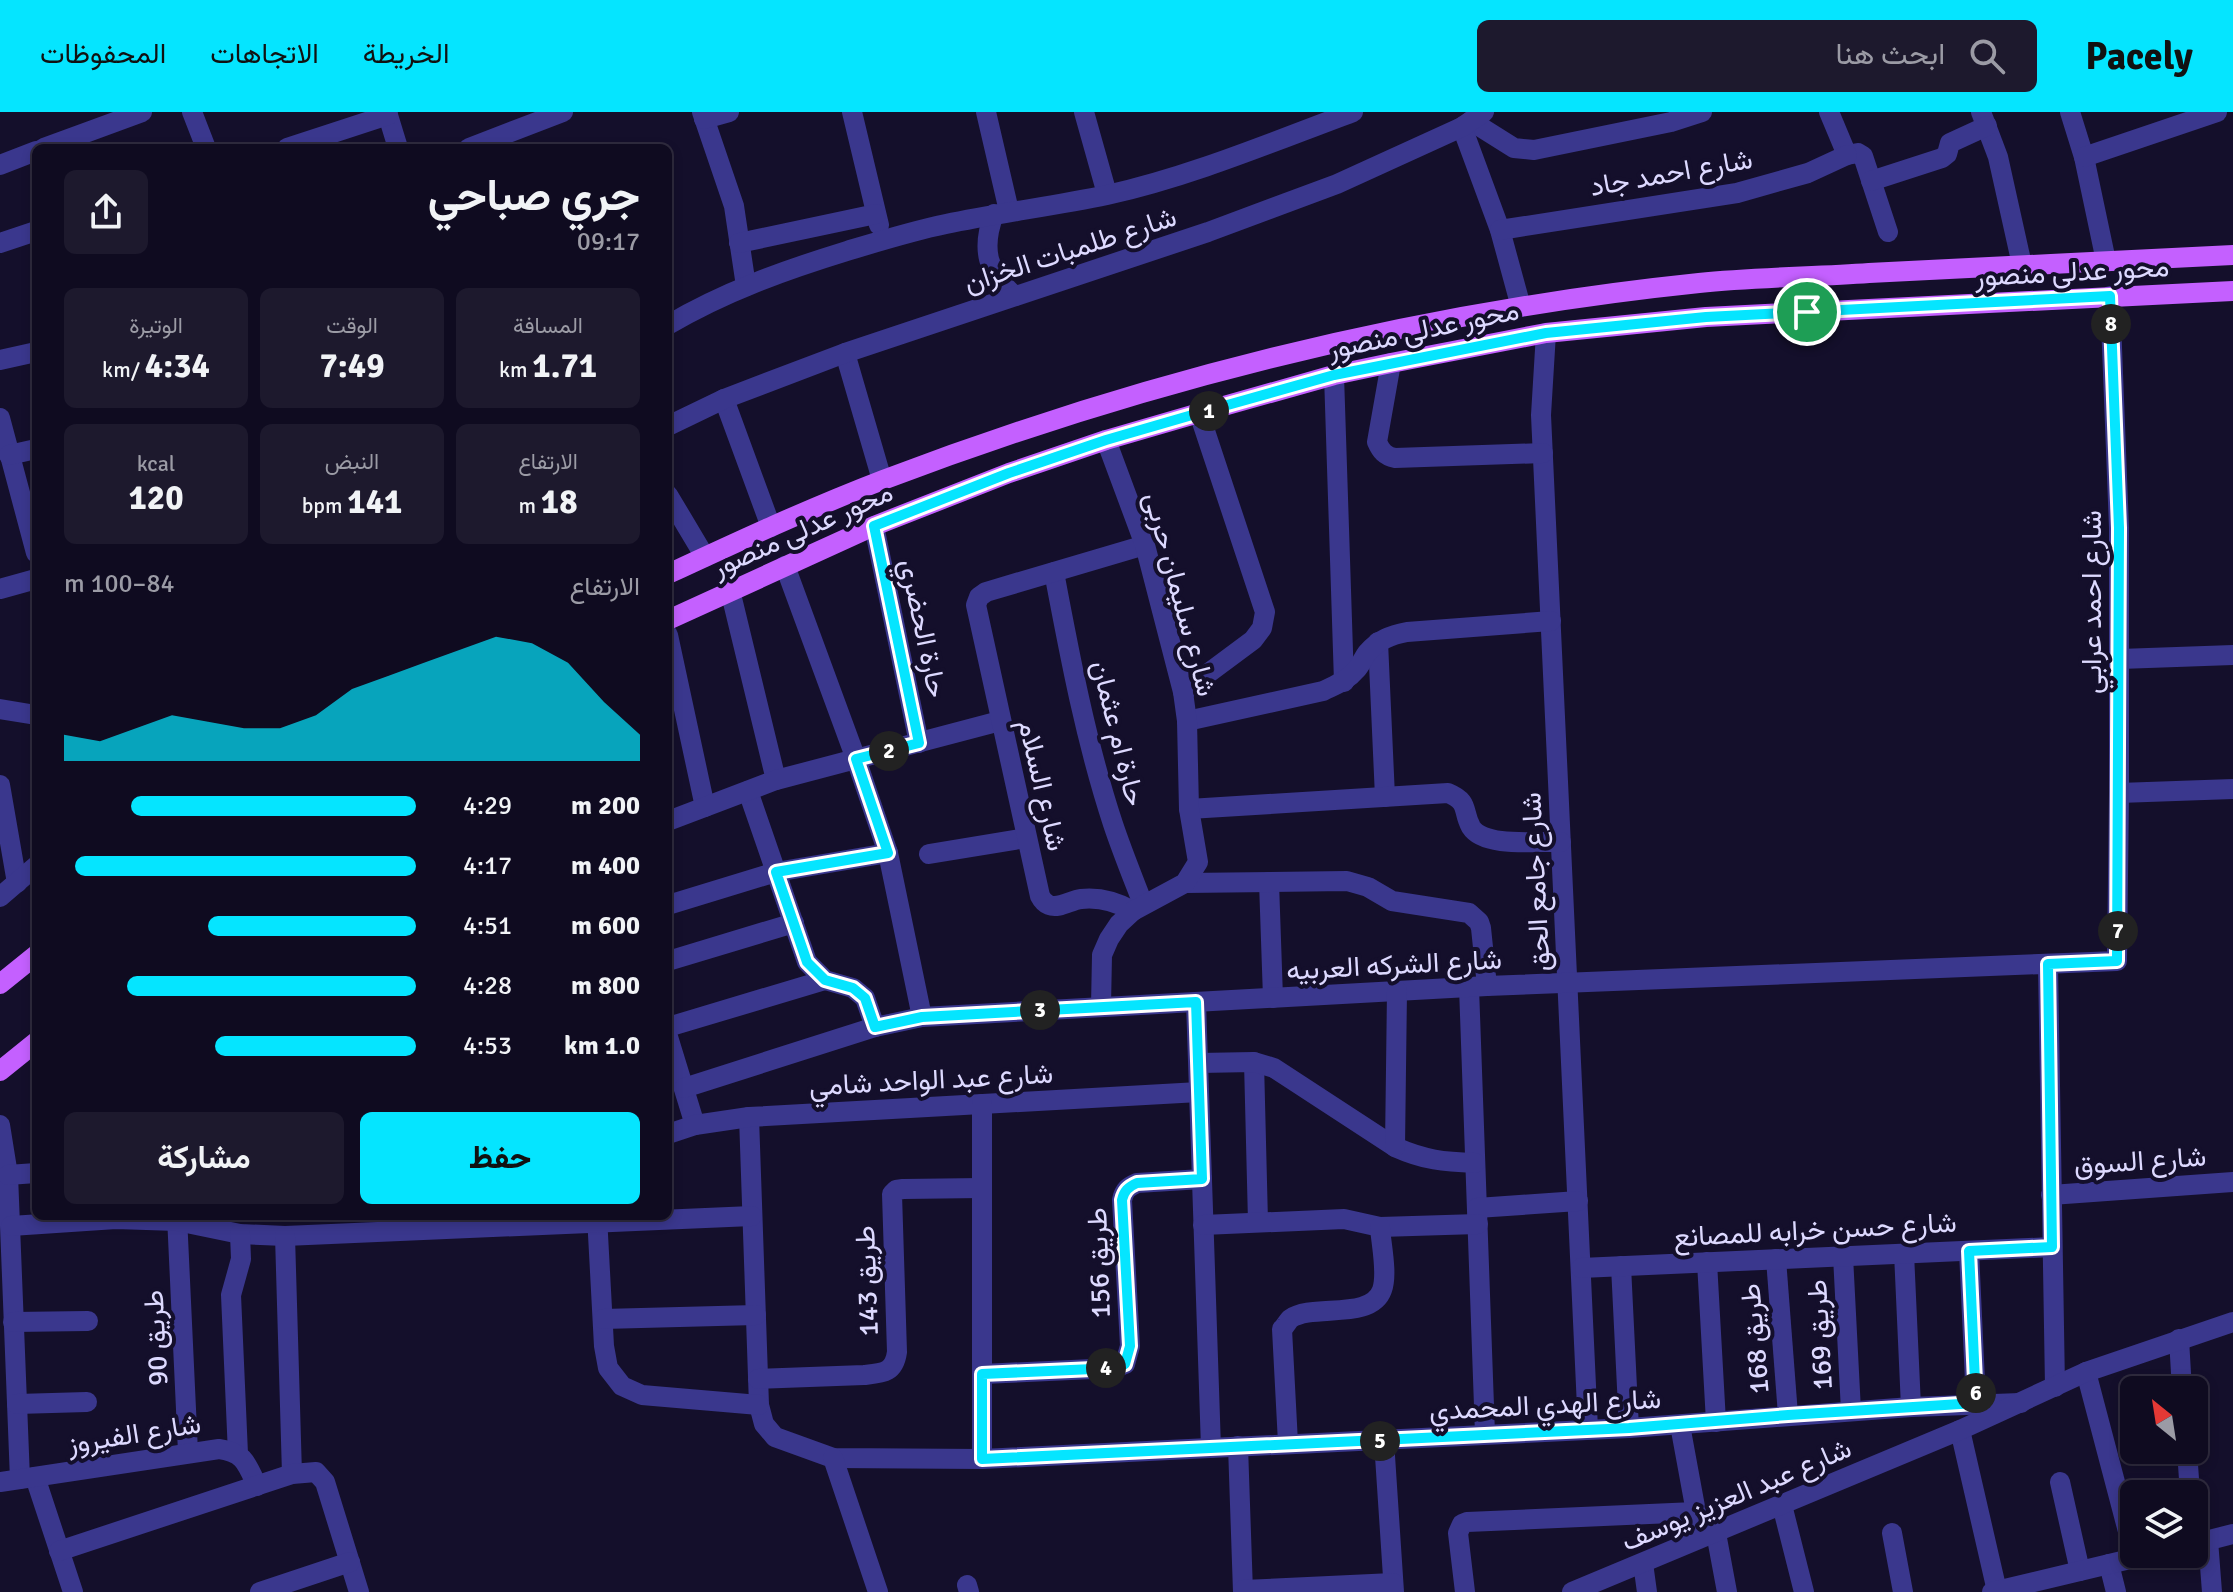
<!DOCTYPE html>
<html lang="ar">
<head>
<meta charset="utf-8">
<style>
  :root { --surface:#0f0b20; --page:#1d192d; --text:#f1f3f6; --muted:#9b9ba5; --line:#2f2b3e; --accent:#05e5ff }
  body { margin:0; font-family:Signika,Vazirmatn,sans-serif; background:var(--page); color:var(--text); direction:rtl; height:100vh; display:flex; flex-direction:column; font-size:30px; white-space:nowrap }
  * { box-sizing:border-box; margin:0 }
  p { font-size:26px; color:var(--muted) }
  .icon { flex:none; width:44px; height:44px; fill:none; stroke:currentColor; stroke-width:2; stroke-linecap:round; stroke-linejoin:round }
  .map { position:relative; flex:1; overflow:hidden; direction:ltr }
  .side { position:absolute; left:32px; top:32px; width:640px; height:1076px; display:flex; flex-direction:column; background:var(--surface); border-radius:12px; box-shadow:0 4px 12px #0003,0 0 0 2px var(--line); direction:rtl }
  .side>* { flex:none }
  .needle { width:52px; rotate:330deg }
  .controls { position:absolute; left:2120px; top:1264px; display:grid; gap:16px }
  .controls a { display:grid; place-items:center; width:88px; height:88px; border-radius:12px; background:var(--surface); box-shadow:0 4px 12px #0003,0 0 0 2px var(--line); font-size:40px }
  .pin { position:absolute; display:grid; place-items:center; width:68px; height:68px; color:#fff; margin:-34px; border:4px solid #fff; border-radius:50%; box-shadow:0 2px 8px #0007 }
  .km { position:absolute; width:40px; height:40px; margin:-20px; border-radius:50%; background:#222; color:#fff; font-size:22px; line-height:40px; text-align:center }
  .round { display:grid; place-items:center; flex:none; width:84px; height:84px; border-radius:12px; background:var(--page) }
  .summary { display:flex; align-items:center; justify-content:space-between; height:136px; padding:0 32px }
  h1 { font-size:44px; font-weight:700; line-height:60px }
  .metrics { display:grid; grid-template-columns:repeat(3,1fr); gap:12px; height:136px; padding:8px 32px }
  .metrics div { display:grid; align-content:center; border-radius:12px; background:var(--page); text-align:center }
  .metrics b { font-size:34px; font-weight:700 }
  .metrics small { font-size:22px; font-weight:400 }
  .metrics p { font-size:22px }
  .chart { height:224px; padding:16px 32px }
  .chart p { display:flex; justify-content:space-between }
  .chart svg { width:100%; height:144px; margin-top:8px; fill:var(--accent); opacity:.7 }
  .primary-button { display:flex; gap:16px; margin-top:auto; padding:16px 32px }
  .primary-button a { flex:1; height:92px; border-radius:12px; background:var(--accent); color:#111; font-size:32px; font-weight:700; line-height:92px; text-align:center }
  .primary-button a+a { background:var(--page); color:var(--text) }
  ul { padding:0 32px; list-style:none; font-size:26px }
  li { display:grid; grid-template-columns:128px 96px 1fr; align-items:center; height:60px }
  li i { height:20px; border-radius:10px; background:var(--accent) }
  header { display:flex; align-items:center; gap:48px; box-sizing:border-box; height:112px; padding:0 40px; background:var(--accent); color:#111 }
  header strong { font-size:38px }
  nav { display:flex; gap:44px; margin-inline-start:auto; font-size:28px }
  .search { width:560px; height:72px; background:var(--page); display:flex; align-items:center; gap:20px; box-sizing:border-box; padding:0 28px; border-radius:12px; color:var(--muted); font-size:30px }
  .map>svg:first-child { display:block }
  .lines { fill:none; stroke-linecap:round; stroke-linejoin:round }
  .minor { stroke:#3a378d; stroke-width:20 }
  .major { stroke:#c460ff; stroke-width:20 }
  .route-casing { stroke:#fff; stroke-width:16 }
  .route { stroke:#05e5ff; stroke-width:10 }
  .labels { text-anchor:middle; stroke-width:8; stroke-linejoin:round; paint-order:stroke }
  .street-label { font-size:28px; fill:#ddd9ff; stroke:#140f2b }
</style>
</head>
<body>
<header>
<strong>Pacely</strong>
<div class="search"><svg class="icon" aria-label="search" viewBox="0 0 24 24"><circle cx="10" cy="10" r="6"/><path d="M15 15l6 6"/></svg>ابحث هنا</div>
<nav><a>الخريطة</a><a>الاتجاهات</a><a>المحفوظات</a></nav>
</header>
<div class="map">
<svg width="2233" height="1480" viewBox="0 0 2233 1480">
  <rect width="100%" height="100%" fill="#140f2b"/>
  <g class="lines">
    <g class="minor">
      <path d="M192,0l14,36"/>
      <path d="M387,0l11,36"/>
      <path d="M702,0l32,94 12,80"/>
      <path d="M852,0l27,113"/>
      <path d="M986,0l23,99"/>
      <path d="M1084,0l23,82"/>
      <path d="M1829,0l18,43 11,-2 5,3 25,76"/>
      <path d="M1981,0l17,45 24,108"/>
      <path d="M2070,0l14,45 22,104"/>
      <path d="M704,7l25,-7"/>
      <path d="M1471,9l43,27 20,2 137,-28 31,-10"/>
      <path d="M1462,15l38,103 21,77"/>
      <path d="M44,36l98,-36"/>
      <path d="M287,36l101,-33"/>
      <path d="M469,36l94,-36"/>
      <path d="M2084,45l133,-45"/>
      <path d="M0,53l36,-14"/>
      <path d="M1871,69l71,-23 5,-4 3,-11 37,-17"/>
      <path d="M994,102c-13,35 -7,59 21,82"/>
      <path d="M1500,118l237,-37 71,-20 39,-18"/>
      <path d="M0,131l36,-12"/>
      <path d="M739,131l137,-29"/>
      <path d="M2110,184l9,232v265l114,-4"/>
      <path d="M668,213c56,-33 117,-55 179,-74 33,-10 65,-20 99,-27 53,-11 108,-18 161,-29 85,-19 165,-53 246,-83"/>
      <path d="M1546,221l-5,82 47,1014"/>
      <path d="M845,241l37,127"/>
      <path d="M0,248l36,-8"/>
      <path d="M1391,251l-14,79c4,9 8,14 18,16l148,-5"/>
      <path d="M1334,263l10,307"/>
      <path d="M724,287l47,128"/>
      <path d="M0,306l36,135"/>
      <path d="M668,314l56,-27 121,-46 363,-121 129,-48 125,-57 22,-15"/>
      <path d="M9,343l27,-6"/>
      <path d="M668,383l37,62"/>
      <path d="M874,414l45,217"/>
      <path d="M785,454l71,193 32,94 34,164"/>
      <path d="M1054,460c16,85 32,170 59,252 9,27 20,54 30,80"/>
      <path d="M0,477l36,-10"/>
      <path d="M730,478l46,190"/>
      <path d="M668,523l37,172"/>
      <path d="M1378,530l7,155"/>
      <path d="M2120,547l113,-4"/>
      <path d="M1183,580l70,-52 9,-12 3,-16 -66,-199"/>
      <path d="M0,597l36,6"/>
      <path d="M1187,609l136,-30c12,-6 24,-10 33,-21 5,-5 7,-12 11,-17 11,-13 24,-18 40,-21l144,-11"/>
      <path d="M0,673l17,98"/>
      <path d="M748,679l59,171 18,18 28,8 12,10 10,29"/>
      <path d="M1189,697l259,-16c22,9 14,18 23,34 13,21 67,14 90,15"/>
      <path d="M668,709l108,-41 224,-59"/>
      <path d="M929,742l97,-16"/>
      <path d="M1269,770l4,116"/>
      <path d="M1185,771l162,-2 21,6 24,14 77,12 10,9 2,6 6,58"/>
      <path d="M0,785l36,-31"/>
      <path d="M668,793l108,-33 112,-19"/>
      <path d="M1133,799c-16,-9 -34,-14 -52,-12 -10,1 -22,10 -32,6 -5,-2 -7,-5 -9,-9l-64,-291 3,-8 7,-5 159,-47"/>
      <path d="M668,849l126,-38"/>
      <path d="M2048,852l7,423"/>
      <path d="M1469,875l16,447"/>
      <path d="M1196,890l15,446"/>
      <path d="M1101,894l1,-51 7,-16 10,-15 14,-13 52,-28 13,-21 -9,-53 -2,-88 -4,-29 -38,-147 -39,-105"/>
      <path d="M668,915l157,-47"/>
      <path d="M668,925l27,88"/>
      <path d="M1254,950l4,160"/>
      <path d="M1199,951l55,-1 20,6 121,79c29,13 49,15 80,16"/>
      <path d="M684,976l191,-61 47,-10 565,-31 630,-25 2,-168"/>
      <path d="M749,1005l10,288 5,19 11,13 58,21 149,1 647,-31 282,-21 110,-4"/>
      <path d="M0,1013l8,50 12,304"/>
      <path d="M668,1022l27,-9 54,-8 450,-25"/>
      <path d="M1395,1035l2,-156"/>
      <path d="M8,1063l28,-2"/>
      <path d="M2051,1083l182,-13"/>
      <path d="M1477,1096l101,-7"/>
      <path d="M177,1104l11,236"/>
      <path d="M597,1104l7,130 4,22 14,18 20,9 117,10"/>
      <path d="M1203,1113l141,-6 36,8 98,-3"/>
      <path d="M11,1114l105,-7 61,2 63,13 45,2 467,-20"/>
      <path d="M285,1124l7,238"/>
      <path d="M1969,1139l7,152"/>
      <path d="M1904,1141l7,154"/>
      <path d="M1843,1144l8,155"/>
      <path d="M1776,1147l12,156"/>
      <path d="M1707,1150l9,160"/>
      <path d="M1621,1154l8,162"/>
      <path d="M1581,1156l471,-21"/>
      <path d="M603,1207l153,-4"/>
      <path d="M13,1210l75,-1"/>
      <path d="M2179,1227l3,51"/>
      <path d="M2086,1260l49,186"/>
      <path d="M982,1262l133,-6 10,-4 5,-18 -8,-146c2,-10 6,-13 15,-17l65,-4"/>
      <path d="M758,1267l106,-4c19,-2 30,-2 33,-23l-5,-158 4,-4 7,-1 79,-1"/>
      <path d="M17,1292l70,-2"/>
      <path d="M1680,1313l18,98"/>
      <path d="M1960,1318l37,161"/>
      <path d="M1384,1329l10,151"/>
      <path d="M1288,1331l-6,-114c1,0 7,-9 8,-10 22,-16 81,2 92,-29 6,-16 -1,-46 -2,-63"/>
      <path d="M1238,1334l5,146"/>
      <path d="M2187,1338l3,44"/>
      <path d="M238,1342l-7,-159 10,-36 -1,-25"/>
      <path d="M833,1346l45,134"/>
      <path d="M982,1347v-355"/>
      <path d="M35,1365l38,115"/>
      <path d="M0,1370l219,-33c25,3 28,15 38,37"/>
      <path d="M2060,1370l20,89"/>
      <path d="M1782,1393l22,87"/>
      <path d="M1716,1421l11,59"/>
      <path d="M1892,1421l11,59"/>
      <path d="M2208,1428l4,52"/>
      <path d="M2194,1432l39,-10"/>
      <path d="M59,1439l233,-77 24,-2 9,10 34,110"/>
      <path d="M1643,1451l4,29"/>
      <path d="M2109,1452l7,28"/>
      <path d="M967,1473l2,7"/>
      <path d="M1243,1478l150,-7"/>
      <path d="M260,1480l90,-30"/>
      <path d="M1465,1480l-7,-59 4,-9 5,-2 228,-10"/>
      <path d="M1572,1480l388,-162 126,-58 147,-50"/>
      <path d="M1992,1480l159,-38"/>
    </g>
    <g class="major">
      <path d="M668,462c71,-33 142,-66 215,-94 263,-100 536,-168 816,-197 57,-6 114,-6 170,-10 121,-6 243,-12 364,-18"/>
      <path d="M668,508l206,-94 135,-53 97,-33 93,-27 135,-38 57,-12 155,-30 160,-16 527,-26"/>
      <path d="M0,872l36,-29"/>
      <path d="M0,959l36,-29"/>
    </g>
  </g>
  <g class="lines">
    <g class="route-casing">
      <path id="route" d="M2110,184l9,232 -2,433 -69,3 4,283 -83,4 7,152 -188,12 -159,13 -647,31v-85l133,-6 10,-4 5,-18 -8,-146c2,-9 6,-13 15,-17l65,-4 -6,-177 -274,15 -47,10 -10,-29 -12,-10 -28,-8 -18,-18 -31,-90 112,-19 -32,-94 63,-16 -45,-217 135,-53 97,-33 93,-27 135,-38 212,-42 160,-16z"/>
    </g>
    <use href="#route" class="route"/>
  </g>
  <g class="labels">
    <g class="street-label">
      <text transform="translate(1671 60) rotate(-10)" y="10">شارع احمد جاد</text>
      <text transform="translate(1070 137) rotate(-18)" y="10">شارع طلمبات الخزان</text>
      <text transform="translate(2072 159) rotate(-3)" y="10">محور عدلى منصور</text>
      <text transform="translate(1423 217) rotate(-12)" y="10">محور عدلى منصور</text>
      <text transform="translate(802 417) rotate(-24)" y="10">محور عدلى منصور</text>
      <text transform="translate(1181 482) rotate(75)" y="10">شارع سليمان حربى</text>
      <text transform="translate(2091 490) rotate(-90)" y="10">شارع احمد عرابي</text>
      <text transform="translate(924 516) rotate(78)" y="10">حارة الحضري</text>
      <text transform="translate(1119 621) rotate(76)" y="10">حارة ام عثمان</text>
      <text transform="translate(1043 673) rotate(77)" y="10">شارع السلام</text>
      <text transform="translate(1535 770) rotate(-93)" y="10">شارع جامع الحق</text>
      <text transform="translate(1394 852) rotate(-3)" y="10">شارع الشركه العربيه</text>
      <text transform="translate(931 967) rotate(-3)" y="10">شارع عبد الواحد شامي</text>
      <text transform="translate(2140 1048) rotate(-4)" y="10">شارع السوق</text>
      <text transform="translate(1815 1117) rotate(-3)" y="10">شارع حسن خرابه للمصانع</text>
      <text transform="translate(1098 1151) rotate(-92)" y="10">طريق 156</text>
      <text transform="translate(866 1169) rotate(-92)" y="10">طريق 143</text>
      <text transform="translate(1819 1223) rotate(-93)" y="10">طريق 169</text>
      <text transform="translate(155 1226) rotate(-93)" y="10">طريق 90</text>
      <text transform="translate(1754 1227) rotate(-95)" y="10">طريق 168</text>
      <text transform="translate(1545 1292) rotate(-3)" y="10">شارع الهدي المحمدي</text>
      <text transform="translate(134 1321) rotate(-9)" y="10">شارع الفيروز</text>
      <text transform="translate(1736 1382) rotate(-23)" y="10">شارع عبد العزيز يوسف</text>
    </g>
  </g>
</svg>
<div class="controls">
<a><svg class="needle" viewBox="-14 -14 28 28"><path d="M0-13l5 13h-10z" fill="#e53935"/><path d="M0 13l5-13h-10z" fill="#9b9ba5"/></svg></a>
<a><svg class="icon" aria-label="layers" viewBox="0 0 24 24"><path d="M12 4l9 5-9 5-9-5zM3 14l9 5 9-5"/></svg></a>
</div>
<div class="pin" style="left:1807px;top:200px;background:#1e9e55"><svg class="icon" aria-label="arrive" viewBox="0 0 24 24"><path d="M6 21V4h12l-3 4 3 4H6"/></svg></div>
<b class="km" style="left:1209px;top:299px">1</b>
<b class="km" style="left:889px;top:639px">2</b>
<b class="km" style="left:1040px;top:898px">3</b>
<b class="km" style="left:1106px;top:1256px">4</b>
<b class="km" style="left:1380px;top:1329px">5</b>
<b class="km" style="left:1976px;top:1281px">6</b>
<b class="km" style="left:2118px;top:819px">7</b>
<b class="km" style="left:2111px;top:212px">8</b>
<section class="side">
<div class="summary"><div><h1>جري صباحي</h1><p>09:17</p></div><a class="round"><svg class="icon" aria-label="share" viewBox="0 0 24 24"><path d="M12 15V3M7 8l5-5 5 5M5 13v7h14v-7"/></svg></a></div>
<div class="metrics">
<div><p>المسافة</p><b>1.71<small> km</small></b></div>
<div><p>الوقت</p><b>7:49</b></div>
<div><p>الوتيرة</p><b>4:34<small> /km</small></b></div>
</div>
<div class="metrics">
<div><p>الارتفاع</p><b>18<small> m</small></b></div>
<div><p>النبض</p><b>141<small> bpm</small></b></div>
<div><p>kcal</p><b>120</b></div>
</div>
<div class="chart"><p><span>الارتفاع</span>84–100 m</p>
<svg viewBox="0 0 160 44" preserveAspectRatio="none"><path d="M0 44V36L10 38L20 34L30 30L40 32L50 34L60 34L70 30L80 22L90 18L100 14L110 10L120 6L130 8L140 14L150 26L160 36V44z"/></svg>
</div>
<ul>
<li><b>200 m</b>4:29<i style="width:81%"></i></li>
<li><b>400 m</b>4:17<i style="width:97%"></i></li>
<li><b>600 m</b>4:51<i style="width:59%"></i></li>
<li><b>800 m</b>4:28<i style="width:82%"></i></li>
<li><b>1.0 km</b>4:53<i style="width:57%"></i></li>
</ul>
<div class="primary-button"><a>حفظ</a><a>مشاركة</a></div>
</section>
</div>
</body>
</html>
